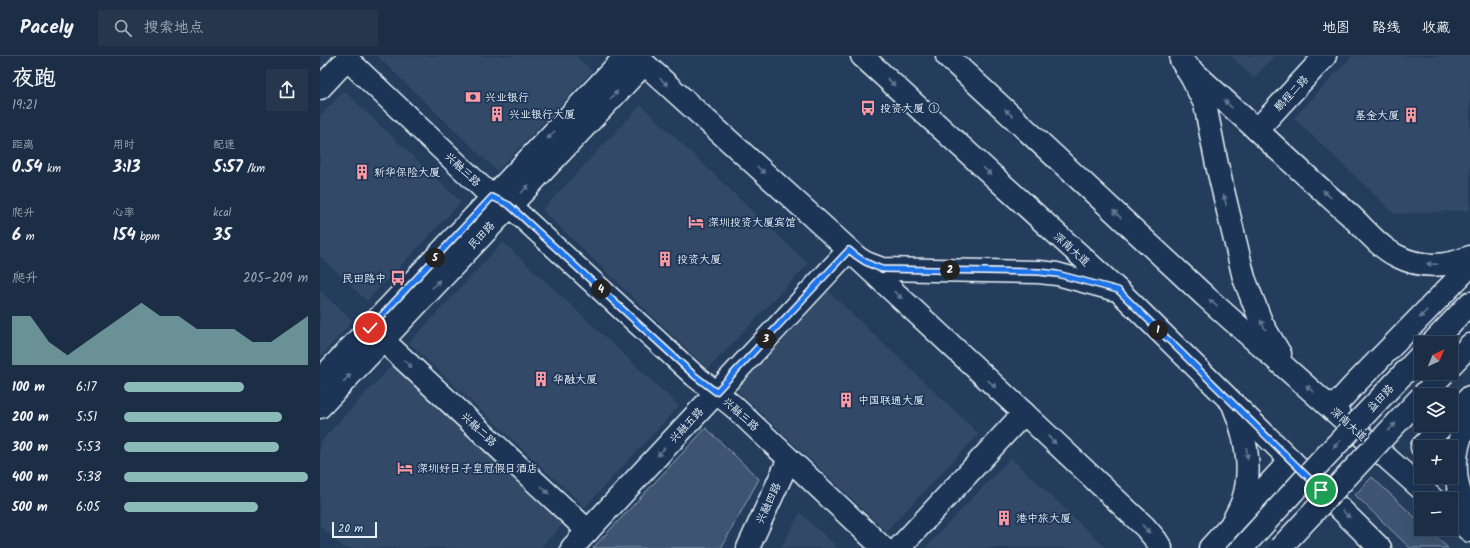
<!DOCTYPE html>
<html lang="zh">
<head>
<meta charset="utf-8">
<style>
  :root { --surface:#1c2e46; --page:#25364d; --text:#f1f3f6; --muted:#a0a8b3; --line:#3a4a5f; --accent:#8bbbb9 }
  body { margin:0; font-family:Kalam,"LXGW WenKai TC",sans-serif; background:var(--page); color:var(--text); height:100vh; display:flex; flex-direction:column; font-size:15px; white-space:nowrap }
  * { box-sizing:border-box; margin:0 }
  p { font-size:13px; color:var(--muted) }
  .icon { flex:none; width:22px; height:22px; fill:none; stroke:currentColor; stroke-width:2; stroke-linecap:round; stroke-linejoin:round }
  .map { position:relative; flex:1; overflow:hidden }
  .panel { display:flex; flex-direction:column; background:var(--surface); width:320px }
  .panel>* { flex:none }
  .needle { width:26px; rotate:44deg }
  .tools { position:absolute; left:1094px; top:280px; display:grid; gap:8px }
  .tools a { display:grid; place-items:center; width:44px; height:44px; border-radius:0px; background:var(--surface); box-shadow:0 4px 16px #0002,0 0 0 1px var(--line); font-size:20px }
  .scale { position:absolute; left:12px; bottom:10px; width:45px; box-sizing:border-box; padding-left:4px; border:2px solid #e8f1f8; border-top:0; font-size:11px; line-height:14px; white-space:nowrap; color:#e8f1f8; -webkit-text-stroke:3px #1d3557; paint-order:stroke }
  .pin { position:absolute; display:grid; place-items:center; width:34px; height:34px; color:#fff; margin:-17px; border:2px solid #fff; border-radius:50%; box-shadow:0 1px 4px #0007 }
  .km { position:absolute; width:20px; height:20px; margin:-10px; border-radius:50%; background:#222; color:#fff; font-size:11px; line-height:20px; text-align:center }
  .round { display:grid; place-items:center; flex:none; width:42px; height:42px; border-radius:0px; background:var(--page) }
  .summary { display:flex; align-items:center; justify-content:space-between; height:68px; padding:0 12px }
  h1 { font-size:22px; font-weight:700; line-height:30px }
  .metrics { display:grid; grid-template-columns:repeat(3,1fr); gap:6px; height:68px; padding:4px 12px }
  .metrics div { display:grid; align-content:center }
  .metrics b { font-size:17px; font-weight:700 }
  .metrics small { font-size:11px; font-weight:400 }
  .metrics p { font-size:11px }
  .chart { height:112px; padding:8px 12px }
  .chart p { display:flex; justify-content:space-between }
  .chart svg { width:100%; height:72px; margin-top:4px; fill:var(--accent); opacity:.7 }
  ul { padding:0 12px; list-style:none; font-size:13px }
  li { display:grid; grid-template-columns:64px 48px 1fr; align-items:center; height:30px }
  li i { height:10px; border-radius:5px; background:var(--accent) }
  header { display:flex; align-items:center; gap:24px; box-sizing:border-box; height:56px; padding:0 20px; background:var(--surface); border-bottom:1px solid var(--line) }
  header strong { font-size:19px }
  nav { display:flex; gap:22px; margin-inline-start:auto; font-size:14px }
  .search { width:280px; height:36px; background:var(--page); display:flex; align-items:center; gap:10px; box-sizing:border-box; padding:0 14px; border-radius:0px; color:var(--muted); font-size:15px }
  main { display:flex; flex:1; min-height:0 }
  .map>svg:first-child { display:block }
  .built { fill:#334a68 }
  .green { fill:#3e5472; stroke:#93a2b5 }
  .lines { fill:none; stroke-linecap:round; stroke-linejoin:round }
  .minor-casing { stroke:#e8f1f8; stroke-width:25 }
  .major-casing { stroke:#e8f1f8; stroke-width:25 }
  .minor { stroke:#1d3557; stroke-width:22 }
  .major { stroke:#1d3557; stroke-width:22 }
  .major-bridge-casing { stroke:#e8f1f8; stroke-width:25; stroke-linecap:butt }
  .major-bridge { stroke:#1d3557; stroke-width:22 }
  .oneway { fill:#64778f }
  .route-casing { stroke:#fff; stroke-width:8 }
  .route { stroke:#1a73e8; stroke-width:5 }
  .labels { text-anchor:middle; stroke-width:3.5; stroke-linejoin:round; paint-order:stroke }
  .street-label { font-size:11px; fill:#e8f1f8; stroke:#1d3557 }
  .poi-label { font-size:11px; fill:#e8f1f8; stroke:#1d3557; text-anchor:start }
</style>
</head>
<body>
<header>
<strong>Pacely</strong>
<div class="search"><svg class="icon" aria-label="search" viewBox="0 0 24 24"><circle cx="10" cy="10" r="6"/><path d="M15 15l6 6"/></svg>搜索地点</div>
<nav><a>地图</a><a>路线</a><a>收藏</a></nav>
</header>
<main>
<section class="panel">
<div class="summary"><div><h1>夜跑</h1><p>19:21</p></div><a class="round"><svg class="icon" aria-label="share" viewBox="0 0 24 24"><path d="M12 15V3M7 8l5-5 5 5M5 13v7h14v-7"/></svg></a></div>
<div class="metrics">
<div><p>距离</p><b>0.54<small> km</small></b></div>
<div><p>用时</p><b>3:13</b></div>
<div><p>配速</p><b>5:57<small> /km</small></b></div>
</div>
<div class="metrics">
<div><p>爬升</p><b>6<small> m</small></b></div>
<div><p>心率</p><b>154<small> bpm</small></b></div>
<div><p>kcal</p><b>35</b></div>
</div>
<div class="chart"><p><span>爬升</span>205–209 m</p>
<svg viewBox="0 0 160 44" preserveAspectRatio="none"><path d="M0 44V14L10 14L20 30L30 38L40 30L50 22L60 14L70 6L80 14L90 14L100 22L110 22L120 22L130 30L140 30L150 22L160 14V44z"/></svg>
</div>
<ul>
<li><b>100 m</b>6:17<i style="width:65%"></i></li>
<li><b>200 m</b>5:51<i style="width:86%"></i></li>
<li><b>300 m</b>5:53<i style="width:84%"></i></li>
<li><b>400 m</b>5:38<i style="width:100%"></i></li>
<li><b>500 m</b>6:05<i style="width:73%"></i></li>
</ul>
</section>
<div class="map">
<svg width="1150" height="492" viewBox="0 0 1150 492">
  <rect width="100%" height="100%" fill="#253d5d"/>
  <filter id="ink" filterUnits="userSpaceOnUse"><feTurbulence type="fractalNoise" baseFrequency=".025" numOctaves="2"/><feDisplacementMap in="SourceGraphic" scale="8" xChannelSelector="R" yChannelSelector="G"/><feConvolveMatrix kernelMatrix="1 2 1 2 8 2 1 2 1" color-interpolation-filters="sRGB"/></filter>
  <g filter="url(#ink)">
    <g class="built">
      <path d="M57,0h199l16,15 -95,100z"/>
      <path d="M911,0h44l-21,22z"/>
      <path d="M1032,0h118v154l-75,4 -101,-96z"/>
      <path d="M24,35l117,111 -94,99 -47,-45v-140z"/>
      <path d="M321,49l167,159 -100,105 -166,-159z"/>
      <path d="M183,186l176,164 -94,101 -176,-164z"/>
      <path d="M0,235l33,30 -33,36z"/>
      <path d="M508,235l151,143 -93,97 -150,-142z"/>
      <path d="M75,306l171,159 -26,27h-196l-24,-22v-84z"/>
      <path d="M691,402l95,90h-181z"/>
      <path d="M480,457l38,35h-57z"/>
    </g>
    <g class="green">
      <path d="M386,372l53,51 -38,69h-128z"/>
      <path d="M1052,421l49,46v6h7l20,19h-38l-55,-53z"/>
    </g>
    <g class="lines">
      <g class="minor-casing">
        <g id="minor">
          <path d="M316,0l213,194 175,163 -125,135"/>
          <path d="M27,3l145,138 17,8 186,171 38,30 150,142"/>
          <path d="M866,9l71,65 68,-74"/>
          <path d="M0,32l27,-29 1,-3"/>
          <path d="M52,274l216,201"/>
          <path d="M0,324l306,-324"/>
          <path d="M0,351l324,-343"/>
          <path d="M252,492l277,-298"/>
          <path d="M428,492l41,-89"/>
        </g>
      </g>
      <g class="major-casing">
        <g id="major">
          <path d="M542,0l256,234 262,258"/>
          <path d="M627,0l259,241 227,202"/>
          <path d="M861,4l11,18 13,26 12,61 27,113 18,46 18,30"/>
          <path d="M937,74c31,29 62,58 94,86 14,13 28,31 46,40 23,12 49,11 73,1"/>
          <path d="M538,202l8,5 16,6 157,3 18,2 55,15"/>
          <path d="M1112,287l38,-40"/>
          <path d="M1131,309l19,-20"/>
          <path d="M1012,353l22,-24 116,-119"/>
          <path d="M704,357l121,114 11,13 5,8"/>
          <path d="M1131,361l19,-20"/>
          <path d="M1150,361c-19,31 -19,67 0,98"/>
          <path d="M1102,391l21,-22"/>
          <path d="M1131,459l19,16"/>
          <path d="M911,469c4,-8 9,-16 12,-25 10,-31 3,-63 -9,-93"/>
          <path d="M890,492l81,-88"/>
        </g>
      </g>
      <use href="#minor" class="minor"/>
      <use href="#major" class="major"/>
      <g class="major-bridge-casing">
        <g id="major-bridge">
          <path d="M1103,339l21,-22"/>
          <path d="M922,492l81,-89 98,-104"/>
          <path d="M960,492l141,-151"/>
        </g>
      </g>
      <use href="#major-bridge" class="major-bridge"/>
    </g>
    <defs><path id="oneway-solid" d="M-6-.8H1V-3.2L6.5 0L1 3.2V.8H-6Z"/></defs>
    <g class="oneway">
      <use href="#oneway-solid" transform="translate(344 26) rotate(42)"/>
      <use href="#oneway-solid" transform="translate(571 26) rotate(43)"/>
      <use href="#oneway-solid" transform="translate(294 39) rotate(-46)"/>
      <use href="#oneway-solid" transform="translate(908 48) rotate(-137)"/>
      <use href="#oneway-solid" transform="translate(689 57) rotate(-137)"/>
      <use href="#oneway-solid" transform="translate(231 79) rotate(134)"/>
      <use href="#oneway-solid" transform="translate(441 114) rotate(42)"/>
      <use href="#oneway-solid" transform="translate(667 115) rotate(43)"/>
      <use href="#oneway-solid" transform="translate(205 133) rotate(-46)"/>
      <use href="#oneway-solid" transform="translate(1007 138) rotate(-137)"/>
      <use href="#oneway-solid" transform="translate(905 144) rotate(-103)"/>
      <use href="#oneway-solid" transform="translate(797 158) rotate(-137)"/>
      <use href="#oneway-solid" transform="translate(1112 208) rotate(-178)"/>
      <use href="#oneway-solid" transform="translate(116 228) rotate(-47)"/>
      <use href="#oneway-solid" transform="translate(578 239) rotate(43)"/>
      <use href="#oneway-solid" transform="translate(893 247) rotate(-139)"/>
      <use href="#oneway-solid" transform="translate(1103 258) rotate(134)"/>
      <use href="#oneway-solid" transform="translate(943 269) rotate(-118)"/>
      <use href="#oneway-solid" transform="translate(88 308) rotate(43)"/>
      <use href="#oneway-solid" transform="translate(27 322) rotate(-47)"/>
      <use href="#oneway-solid" transform="translate(672 328) rotate(43)"/>
      <use href="#oneway-solid" transform="translate(990 333) rotate(-138)"/>
      <use href="#oneway-solid" transform="translate(1072 371) rotate(-47)"/>
      <use href="#oneway-solid" transform="translate(732 384) rotate(43)"/>
      <use href="#oneway-solid" transform="translate(1017 388) rotate(133)"/>
      <use href="#oneway-solid" transform="translate(341 396) rotate(133)"/>
      <use href="#oneway-solid" transform="translate(927 397) rotate(84)"/>
      <use href="#oneway-solid" transform="translate(225 434) rotate(43)"/>
      <use href="#oneway-solid" transform="translate(1026 458) rotate(45)"/>
      <use href="#oneway-solid" transform="translate(826 473) rotate(47)"/>
    </g>
  </g>
  <g class="lines" filter="url(#ink)">
    <g class="route-casing">
      <path id="route" d="M50,272l122,-131 17,8 186,171 21,16 133,-142c11,10 20,15 33,19l157,3 18,2 61,16 203,200"/>
    </g>
    <use href="#route" class="route"/>
  </g>
  <defs>
    <g id="bank-bare" transform="scale(1.2)"><path d="M-6-4H6V4H-6ZM0-2.3a2.3 2.3 0 1 0 0 4.6a2.3 2.3 0 1 0 0-4.6Z" fill="#ff9aa2" stroke="#1d3557" stroke-width="2.5" paint-order="stroke"/></g>
    <g id="bus-bare" transform="scale(1.2)"><path d="M-5-6H5V4H4V6H2V4H-2V6H-4V4H-5ZM-3.5-4V0h7V-4ZM-3.5 1.2v1.5H-2V1.2ZM2 1.2v1.5H3.5V1.2Z" fill="#ff9aa2" stroke="#1d3557" stroke-width="2.5" paint-order="stroke"/></g>
    <g id="building-bare" transform="scale(1.2)"><path d="M-4-6H4V6H1V3H-1V6H-4ZM-2.5-4.3h1.7v1.8h-1.7ZM.8-4.3h1.7v1.8H.8ZM-2.5-1h1.7V.8h-1.7ZM.8-1h1.7V.8H.8Z" fill="#ff9aa2" stroke="#1d3557" stroke-width="2.5" paint-order="stroke"/></g>
    <g id="hotel-bare" transform="scale(1.2)"><path d="M-6-4.5h1.5V1H6V5H4.5V3h-9V5H-6ZM-4 0a1.8 1.8 0 1 1 3.6 0ZM.5 0V-2.5h3Q6-2.5 6 0Z" fill="#ff9aa2" stroke="#1d3557" stroke-width="2.5" paint-order="stroke"/></g>
  </defs>
  <g fill-rule="evenodd">
    <use href="#bank-bare" x="153" y="41"/>
    <use href="#bus-bare" x="548" y="52"/>
    <use href="#building-bare" x="177" y="58"/>
    <use href="#building-bare" x="1091" y="59"/>
    <use href="#building-bare" x="42" y="116"/>
    <use href="#hotel-bare" x="376" y="166"/>
    <use href="#building-bare" x="345" y="203"/>
    <use href="#bus-bare" x="78" y="222"/>
    <use href="#building-bare" x="221" y="323"/>
    <use href="#building-bare" x="526" y="344"/>
    <use href="#hotel-bare" x="85" y="412"/>
    <use href="#building-bare" x="684" y="462"/>
  </g>
  <g class="labels">
    <g class="street-label">
      <text transform="translate(971 37) rotate(-47)" y="4">鹏程二路</text>
      <text transform="translate(143 113) rotate(43)" y="4">兴融三路</text>
      <text transform="translate(161 179) rotate(-47)" y="4">民田路</text>
      <text transform="translate(752 193) rotate(42)" y="4">深南大道</text>
      <text transform="translate(1060 342) rotate(-47)" y="4">益田路</text>
      <text transform="translate(421 358) rotate(42)" y="4">兴融三路</text>
      <text transform="translate(1029 368) rotate(42)" y="4">深南大道</text>
      <text transform="translate(366 369) rotate(-47)" y="4">兴融五路</text>
      <text transform="translate(159 373) rotate(43)" y="4">兴融二路</text>
      <text transform="translate(448 447) rotate(-65)" y="4">兴融四路</text>
    </g>
    <g class="poi-label">
      <text x="165" y="45">兴业银行</text>
      <text x="560" y="56">投资大厦 ①</text>
      <text x="189" y="62">兴业银行大厦</text>
      <text x="1079" y="63" text-anchor="end">基金大厦</text>
      <text x="54" y="120">新华保险大厦</text>
      <text x="388" y="170">深圳投资大厦宾馆</text>
      <text x="357" y="207">投资大厦</text>
      <text x="66" y="226" text-anchor="end">民田路中</text>
      <text x="233" y="327">华融大厦</text>
      <text x="538" y="348">中国联通大厦</text>
      <text x="97" y="416">深圳好日子皇冠假日酒店</text>
      <text x="696" y="466">港中旅大厦</text>
    </g>
  </g>
</svg>
<div class="tools">
<a><svg class="needle" viewBox="-14 -14 28 28"><path d="M0-13l5 13h-10z" fill="#e53935"/><path d="M0 13l5-13h-10z" fill="#a0a8b3"/></svg></a>
<a><svg class="icon" aria-label="layers" viewBox="0 0 24 24"><path d="M12 4l9 5-9 5-9-5zM3 14l9 5 9-5"/></svg></a>
<a>+</a>
<a>−</a>
</div>
<div class="scale">20 m</div>
<div class="pin" style="left:1001px;top:434px;background:#1e9e55"><svg class="icon" aria-label="arrive" viewBox="0 0 24 24"><path d="M6 21V4h12l-3 4 3 4H6"/></svg></div>
<div class="pin" style="left:50px;top:272px;background:#d93025"><svg class="icon" aria-label="check" viewBox="0 0 24 24"><path d="M5 12l5 5 9-10"/></svg></div>
<b class="km" style="left:838px;top:274px">1</b>
<b class="km" style="left:630px;top:214px">2</b>
<b class="km" style="left:446px;top:283px">3</b>
<b class="km" style="left:281px;top:233px">4</b>
<b class="km" style="left:115px;top:202px">5</b>
</div>
</main>
</body>
</html>
